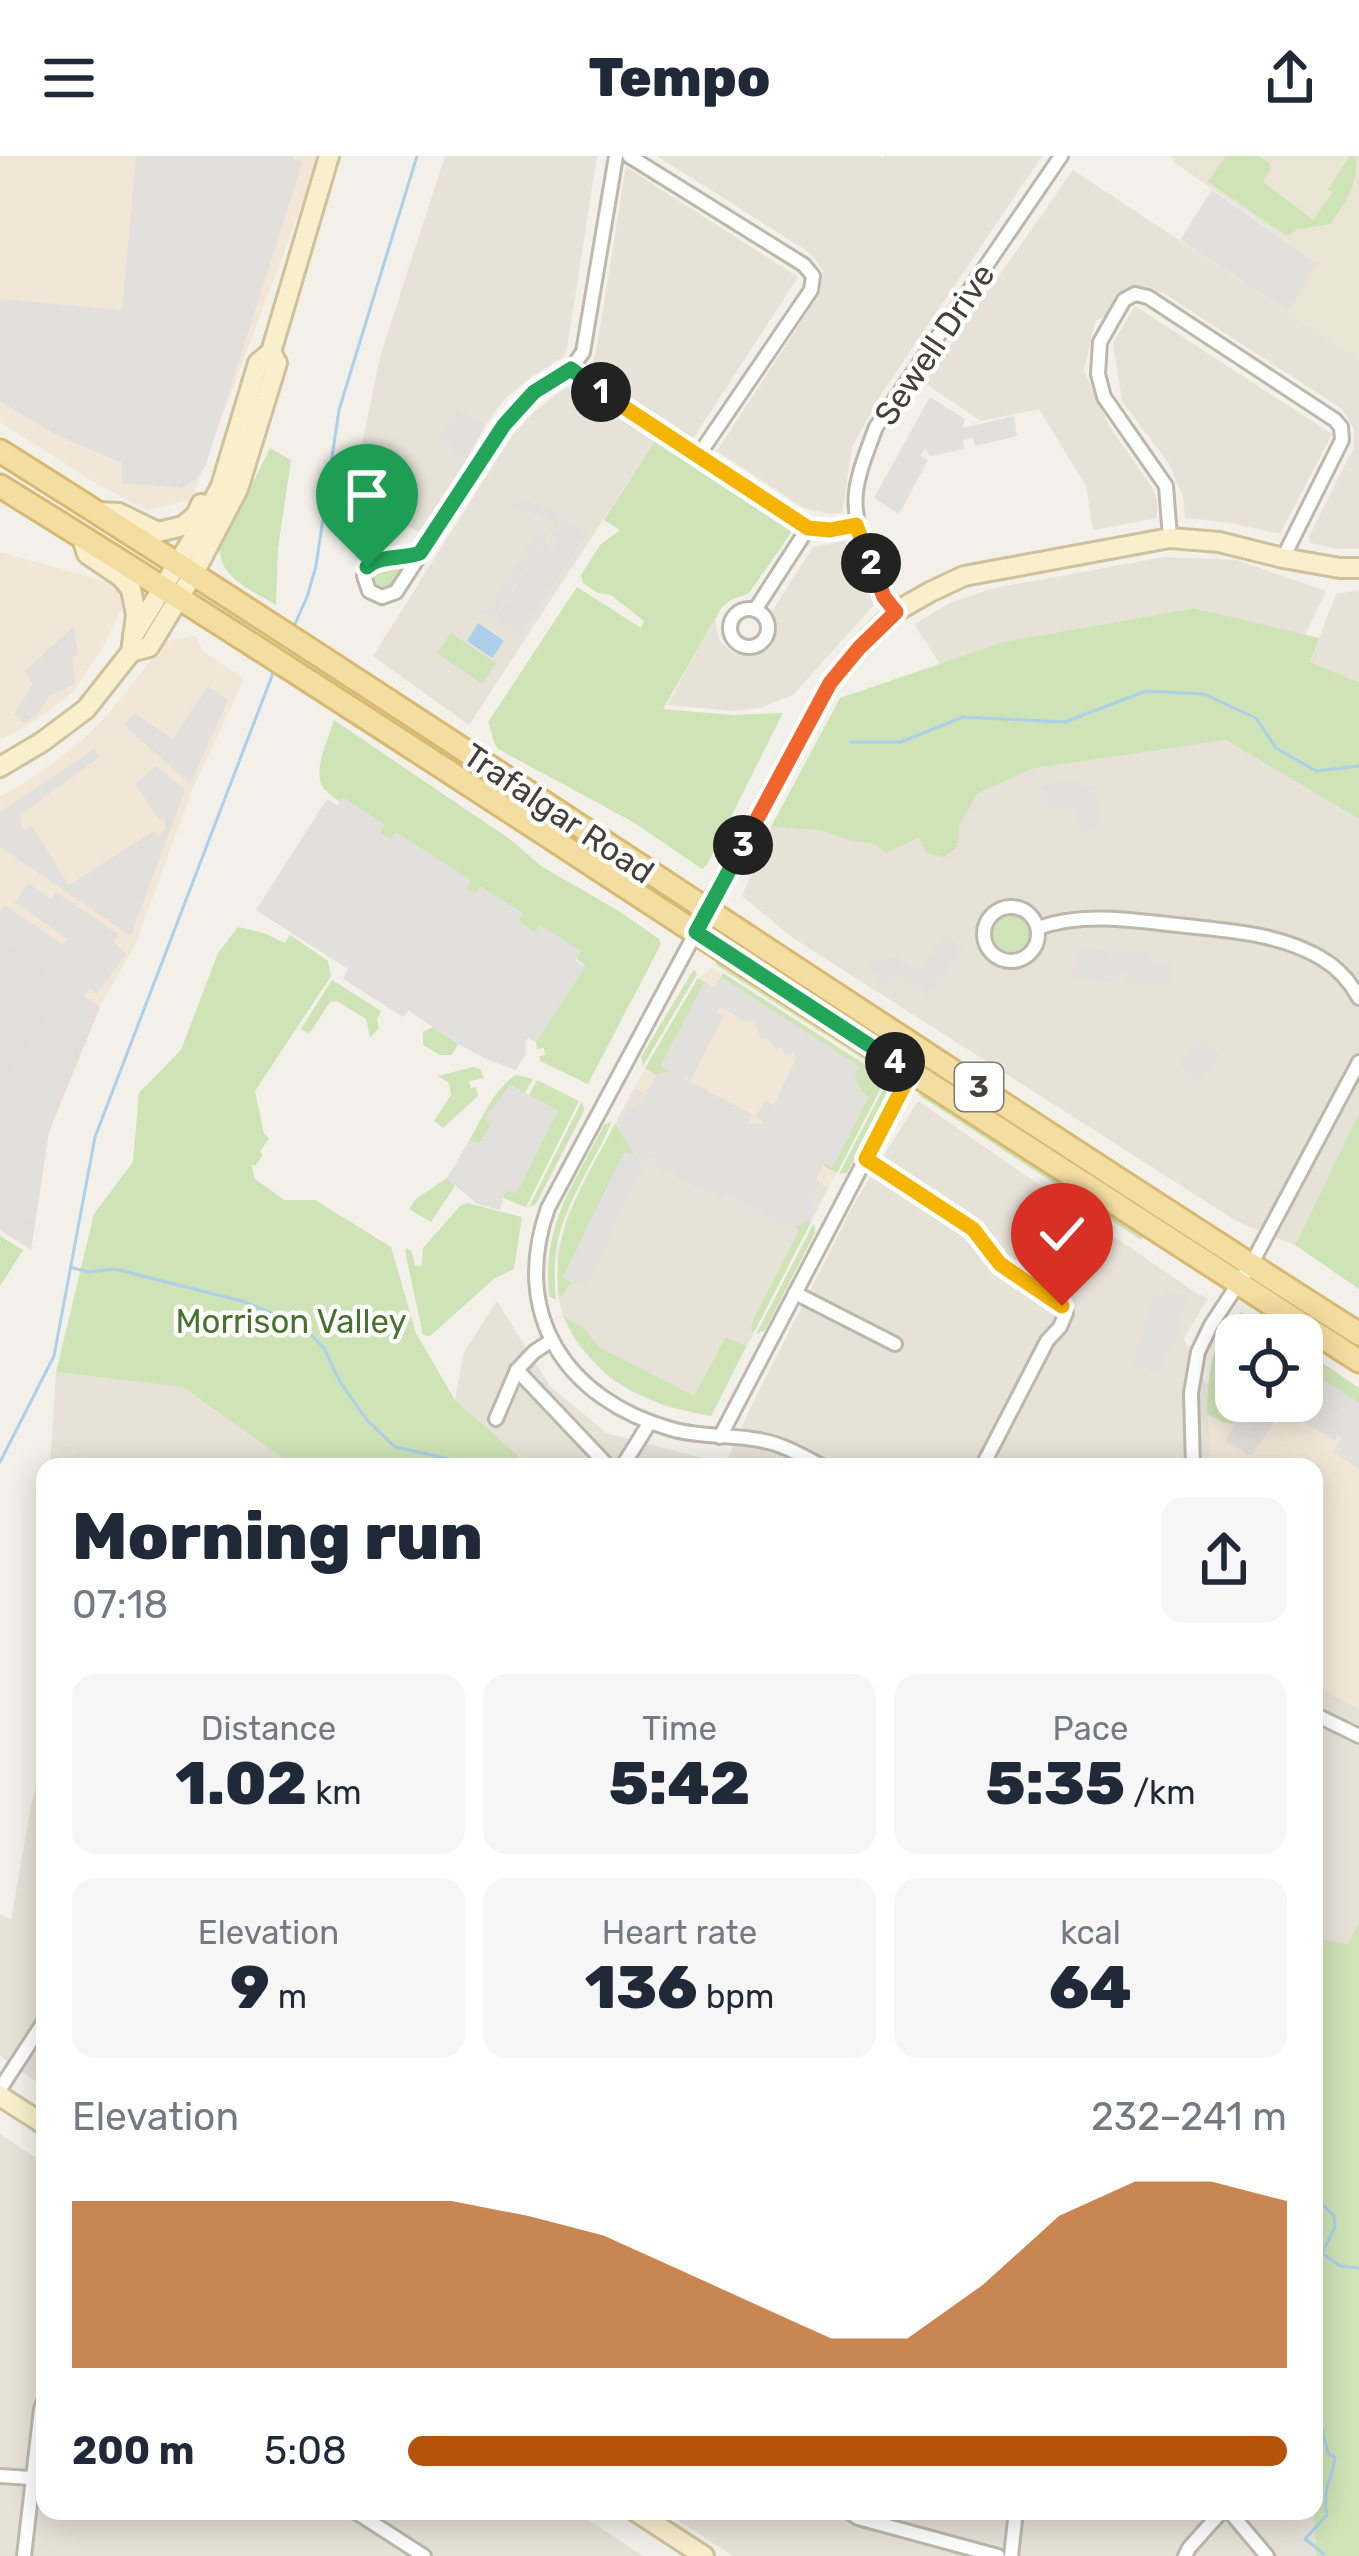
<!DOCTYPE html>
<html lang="en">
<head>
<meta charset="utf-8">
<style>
  :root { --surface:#fff; --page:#f6f6f7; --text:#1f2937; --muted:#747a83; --accent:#b45309 }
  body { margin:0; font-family:Rubik,sans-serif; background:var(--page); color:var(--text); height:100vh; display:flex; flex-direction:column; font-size:45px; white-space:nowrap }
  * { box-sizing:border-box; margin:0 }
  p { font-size:39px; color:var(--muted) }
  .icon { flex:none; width:66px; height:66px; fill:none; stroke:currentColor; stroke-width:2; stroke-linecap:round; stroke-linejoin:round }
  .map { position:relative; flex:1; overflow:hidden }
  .details { position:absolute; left:36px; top:1302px; width:1287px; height:1062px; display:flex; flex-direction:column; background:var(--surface); border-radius:24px; box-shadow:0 6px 30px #0003 }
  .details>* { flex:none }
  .buttons { position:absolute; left:1215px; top:1158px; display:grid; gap:24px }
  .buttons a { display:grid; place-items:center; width:108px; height:108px; border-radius:24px; background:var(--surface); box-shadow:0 6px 30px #0003; font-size:60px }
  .pin { position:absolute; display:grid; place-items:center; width:102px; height:102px; color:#fff; margin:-123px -51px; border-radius:50% 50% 50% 0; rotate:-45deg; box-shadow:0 0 12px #0007 }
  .pin .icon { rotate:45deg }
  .km { position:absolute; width:60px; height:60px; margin:-30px; border-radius:50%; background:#222; color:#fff; font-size:33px; line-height:60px; text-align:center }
  .round { display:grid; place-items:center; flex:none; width:126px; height:126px; border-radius:24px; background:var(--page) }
  .overview { display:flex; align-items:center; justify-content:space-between; height:204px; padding:0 36px }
  h1 { font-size:66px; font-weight:800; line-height:90px }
  .figures { display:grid; grid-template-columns:repeat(3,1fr); gap:18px; height:204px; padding:12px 36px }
  .figures div { display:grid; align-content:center; border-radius:24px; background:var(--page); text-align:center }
  .figures b { font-size:60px; font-weight:800 }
  .figures small { font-size:33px; font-weight:400 }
  .figures p { font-size:33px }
  .chart { height:336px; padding:24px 36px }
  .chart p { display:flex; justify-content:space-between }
  .chart svg { width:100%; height:216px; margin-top:12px; fill:var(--accent); opacity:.7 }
  ul { padding:0 36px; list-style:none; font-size:39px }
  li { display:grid; grid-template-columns:192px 144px 1fr; align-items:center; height:90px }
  li i { height:30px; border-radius:15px; background:var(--accent) }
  header { display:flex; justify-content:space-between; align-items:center; height:156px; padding:0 36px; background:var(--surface); font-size:54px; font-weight:800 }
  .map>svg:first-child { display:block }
  .residential { fill:#e6e2d8 }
  .commercial { fill:#f2e7d7 }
  .industrial { fill:#e2dfda }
  .education { fill:#eae4d4 }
  .green { fill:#cee3b6 }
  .parking { fill:#e2e0dd; fill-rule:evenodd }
  .water { fill:#acd0e9 }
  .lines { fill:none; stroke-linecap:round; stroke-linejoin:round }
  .stream { stroke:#acd0e9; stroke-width:3 }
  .street-casing { stroke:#bdb7ac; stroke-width:18 }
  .secondary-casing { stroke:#cec29d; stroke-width:24 }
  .primary-casing { stroke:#d7ba72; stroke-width:27 }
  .street { stroke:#fff; stroke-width:12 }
  .secondary { stroke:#f9efcd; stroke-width:18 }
  .primary { stroke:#f4dda1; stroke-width:21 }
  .split-1-casing { stroke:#fff; stroke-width:24 }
  .split-2-casing { stroke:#fff; stroke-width:24 }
  .split-3-casing { stroke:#fff; stroke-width:24 }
  .split-4-casing { stroke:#fff; stroke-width:24 }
  .split-5-casing { stroke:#fff; stroke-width:24 }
  .split-1 { stroke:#22a559; stroke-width:15 }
  .split-2 { stroke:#f5b400; stroke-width:15 }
  .split-3 { stroke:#f0652b; stroke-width:15 }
  .split-4 { stroke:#22a559; stroke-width:15 }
  .split-5 { stroke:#f5b400; stroke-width:15 }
  .labels { text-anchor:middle; stroke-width:9; stroke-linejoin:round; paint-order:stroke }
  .shield { fill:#fff; stroke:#7e7974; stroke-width:3 }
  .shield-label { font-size:30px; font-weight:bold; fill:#464038 }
  .street-label { font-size:33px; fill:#464038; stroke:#fff }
  .park-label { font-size:33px; fill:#497231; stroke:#fff }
</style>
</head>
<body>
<header><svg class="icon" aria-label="menu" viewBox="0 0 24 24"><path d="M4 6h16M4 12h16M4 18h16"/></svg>Tempo<svg class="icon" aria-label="share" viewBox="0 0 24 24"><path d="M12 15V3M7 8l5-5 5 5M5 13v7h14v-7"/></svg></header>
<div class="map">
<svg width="1359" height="2400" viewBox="0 0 1359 2400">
  <rect width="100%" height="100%" fill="#f3f0e9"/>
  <g class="residential">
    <path d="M445,0h152l-30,193 -4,8 -35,22 -25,22 -16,22 -63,113 -71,-48 27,-131z"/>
    <path d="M657,0h223l3,3 1,-3h158l-162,240 -28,51 -10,66 -14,1 -24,-6 -87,-57 103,-158 3,-22 -13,-18z"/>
    <path d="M626,11l172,110 -107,165 -101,-74 6,-16z"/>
    <path d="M1073,14l286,189v190h-22l-27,-6 -1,-7 45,-89v-18l-12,-20 -180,-117 -67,29 -11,50 27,58 41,58 5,13v18l-64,12 -7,-44 -47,-77 -58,12 -57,-38z"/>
    <path d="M1135,150l197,128 -52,100 -49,-11 -46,-5 -2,-22 -14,-32 -47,-63 -9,-58z"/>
    <path d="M566,231l90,52 -187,286 -96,-69 138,-219 24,-26z"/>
    <path d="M845,385l29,64 -81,90 -33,13 -27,3 -66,-6 48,-86 4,21 14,13 11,2 22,-10 6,-22 -1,-10 42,-66z"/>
    <path d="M1164,401l73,3 89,31 -21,44 -111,-27 -190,34 -64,22 -26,-40 36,-21 40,-14z"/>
    <path d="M1359,434v92l-49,-20 26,-68z"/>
    <path d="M1226,584l133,79v294l-64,132 -57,-23 -445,-284 -51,-42 29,-69 48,3 30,10 25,4 12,9 34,-15 39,-12 18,-32 54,-25z"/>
    <path d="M634,932l195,99 -118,229 -47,-10 -52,-26 -35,-36 -14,-28 -4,-16 -2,-47 11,-39z"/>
    <path d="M918,945l278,192 12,5 -24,41 22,45 6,83h-681l-76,-67 9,-48 33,-51 53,85 56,47 119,31 26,-57 105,-207z"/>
    <path d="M56,1216l127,15 112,80h-245z"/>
    <path d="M1314,1529l45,24v248l-11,-13 -34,-6z"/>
    <path d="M45,1602v330l-45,-32v-142l11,6 20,-115z"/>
    <path d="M0,1978l45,30v347h530l68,45h-643z"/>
    <path d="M664,2355h650l2,45h-583z"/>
  </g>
  <g class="commercial">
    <path d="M0,0h320l-129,344 -45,10 -54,-29 -92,-59z"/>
    <path d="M0,396l112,31 10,11 2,9 -21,44 -29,44 -29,23 -34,21 -11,4z"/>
    <path d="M195,479l8,16 41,28 -51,109 -57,155 -36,64 -100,-70v-141l28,-15 50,-37 28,-28 61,-75z"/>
    <path d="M712,812l174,110 -57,109 -195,-99 64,-110z"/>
    <path d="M1241,1156l39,23h-44v66h66v-52l57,39v321l-45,-24v-218h-102l-6,-83 26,-64z"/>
  </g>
  <path class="industrial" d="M0,781l100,70 -51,125 -18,118 -31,-20z"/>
  <path class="education" d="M1171,0h188v203l-71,-47 28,-50 -142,-100z"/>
  <g class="green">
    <path d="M1226,0h33l11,8 1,4 -8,14 50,38 20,-28 -5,-3 22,-33h5c4,27 -9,46 -25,68l-32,5 -11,7 -79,-54z"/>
    <path d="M656,283l135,88v6l-42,60 -18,7 -9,7 -59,102 69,6 51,-2 -76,152 -5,4 -69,-47 -135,-73c-6,-9 -6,-18 -10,-27l89,-135 64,41 3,-7 -33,-26 -13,-2 -15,-10 -2,-8 19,-30 20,-15 -16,-10z"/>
    <path d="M270,292l21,12 -13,88 -2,57c-22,-14 -57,-27 -56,-56z"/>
    <path d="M401,408l4,4 -17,21h-11l-4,-4 -2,-11 7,-8 16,1z"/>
    <path d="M1194,452l125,30 -9,24 49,20v137l-133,-79 -195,29 -54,25 -18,32 -1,20 -14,11 -18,-4 -7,-15 -33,15 -12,-9 -25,-4 -30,-10 -48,-3 69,-129 164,-56z"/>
    <path d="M451,477l45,30 -14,21 -45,-31z"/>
    <path d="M334,564l177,120 30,26 76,44 42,29 2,5 -73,140 -48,-23 -1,-5 6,-1 -1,-7 -7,1 -1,-7 49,-76 -46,-41 -4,8 -18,-12 5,-7 -41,-27 -5,8 -10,-7 4,-7 -75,-48 -4,7 -12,-8 5,-7 -42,-27 -2,4c-3,-2 -14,-11 -16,-13 -13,-17 5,-51 10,-69z"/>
    <circle cx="1011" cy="778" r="18"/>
    <path d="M238,771l26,6 21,10 5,-8 38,26 3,15 -76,115 9,43 5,4 -9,14 3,3 -8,11 -4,-2 4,15 29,21h31l76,47 25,86 39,67 76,67h-236l-112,-80 -127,-15 38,-158 39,-52 6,-69 42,-43 37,-97z"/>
    <path d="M716,805l170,107 4,8 -174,-111z"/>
    <path d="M694,813l3,5 -54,92 -2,-9z"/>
    <path d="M723,817l163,105 -49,95 -13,-7v-3l8,5 29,-80 -138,-109 -7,7z"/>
    <path d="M698,822l15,9 -9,-3 -43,81 10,6 -15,4 -11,-7z"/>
    <path d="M332,824l49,31 -4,8 2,9 -9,9 -4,-18 -29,-18 -7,1 -21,32 -8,-5z"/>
    <path d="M433,871l25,17 -6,11h-12l-17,-10v-13z"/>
    <path d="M473,911l7,2 4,9 -15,3 2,7 5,-1 2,9 -35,32 -9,-7 17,-26 -2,-12 -11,-7z"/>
    <path d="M516,919l17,4 -8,14 -15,-8 -24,34 5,6 -12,19 -10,-3c13,-22 25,-53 47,-66z"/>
    <path d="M537,924l42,21 -53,106 -23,-9 1,-5 4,-2 50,-80 -29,-16z"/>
    <path d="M888,924l3,3 -1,5 -43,85 -8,1z"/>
    <path d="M917,938l17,4 210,137 -3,5z"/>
    <path d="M582,945l2,8 -2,6 -46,89 -7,3z"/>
    <path d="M1359,957v176l-64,-44z"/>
    <path d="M611,966c-3,11 -13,28 -20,41 -27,52 -41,77 -35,137l-7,-4c-7,-71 24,-110 55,-171z"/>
    <path d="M615,968l19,30 -10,-1 -61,124 8,5 -12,18c-9,-69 25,-117 56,-176z"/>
    <path d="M447,1022l8,8 -24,36 -22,-13 7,-10z"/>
    <path d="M467,1047l55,14 -8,52 -19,9 -65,58 -7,-1 -18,-84 2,-3 5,4 3,14 7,-1 1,-17 37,-42z"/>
    <path d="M809,1065l2,1 -57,110 -3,-4 2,-8 46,-89 -2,-5z"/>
    <path d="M814,1067l1,10 -50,97 -9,4z"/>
    <path d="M0,1080l23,14 -23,36z"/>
    <path d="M1241,1156l39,23h-44v8l-5,7 5,4v47h12l-7,10 9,5c-13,13 -29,7 -43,-2 1,-36 3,-78 34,-102z"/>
    <path d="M563,1160l20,11 16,20 95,49 32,-59 20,9 -35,70c-70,-13 -115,-34 -148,-100z"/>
    <path d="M1302,1193l57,39v15l-51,-32 -6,7z"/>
    <path d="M1359,1767v633h-43l-2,-45v-573l34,6z"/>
  </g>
  <g class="parking">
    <path d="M136,0h157v3l10,2 -98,306 -7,10 -15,11 -61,-5v-20l-66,-28 -56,-34v-102l122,11z"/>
    <path d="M1212,34l105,73 -29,49 -108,-72z"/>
    <path d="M930,241l35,22 -2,9 51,-12 3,20 -42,10 -2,-8 -10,2 1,9 -34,7 -5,-7 -5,7 8,4 -29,54 -25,-16z"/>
    <path d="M458,253l27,17 -20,31 -27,-18z"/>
    <path d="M518,342l34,12 35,23 -67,103 -26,-16 51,-78 8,5 5,-8 -7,-5 5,-9 -11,-8 -33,-10z"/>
    <path d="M541,372l8,4 -56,86 -8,-5z"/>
    <path d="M74,470l4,29 -6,2 3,27 -26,12 -11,18 -14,9 -10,-8 18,-31 -7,-13z"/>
    <path d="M208,530l20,14 -38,84 -66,-59 10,-12 39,26z"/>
    <path d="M94,593l6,8 -80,58 3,15 8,-5 38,60 85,-54 5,6 6,-8 -1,-11 -5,2 -24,-37 22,-17 28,24 -54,146 -131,-89v-35z"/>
    <path d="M1079,623l1,9 15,-2 5,42 -20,4 -2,-20 -6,-5 -26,-1 -6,-19 21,-6z"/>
    <path d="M343,641l41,27 -5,8 11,7 6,-7 74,48 -4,8 9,6 6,-7 42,26 -5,9 16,10 6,-7 41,26 -5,9 9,7 -49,75 -8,-4 -3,5 1,10 -10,17 -28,-10 -30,-16 -50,-34 -5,7 -60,-38 5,-10 -92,-59 71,-111 10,6z"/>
    <path d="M28,727l23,16 5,-7 62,42 -4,8 12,12 -29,40 -7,-5 -7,8 -83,-60v-27l6,-4 56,38 5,-5 -52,-37z"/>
    <path d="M945,779l17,14 -32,47 -35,-22 -7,10 -13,-8 -9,-16 29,-3 23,15z"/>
    <path d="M0,789l90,67 -38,95 -18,113 -12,-5 -9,19 -13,-9v-135l52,-78 -52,-35z"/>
    <path d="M1076,791l32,3 -1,8 5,1 1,-9 36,3 -1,10 22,2 -1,21 -42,-4 1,-9 -9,-1 -2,10 -43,-3z"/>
    <path d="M723,822l137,89 -5,9 6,16 8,5 -37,71 -8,-4 -8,15 4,3 -8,16 3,12 -6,11 -17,7 -67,-34 -4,6 -65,-34v-8l-7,-1 -38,71v8l-22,44 -8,6 -18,-8 61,-126 10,2 -15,-25 10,-21 12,-3 15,-30 14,-3 -9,-6 43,-83 11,4zM720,852l6,1 17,12 11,1 8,17 4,-2 11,12 5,-1 3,7 8,-3 3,6 -22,47 -9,-4 -10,16 8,5 -3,2 -12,-1 4,-9 -71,-37 10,3 33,-64 -8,-4z"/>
    <path d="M1199,882l21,19 -20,24 -19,-17z"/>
    <path d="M510,929l48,25 -41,83 -9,-2 -4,2 -4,17 -23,-6 -30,-26 22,-37 11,2 11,-18 -6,-7z"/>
    <path d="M1167,1134l20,6 -16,55 -9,-2 -1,5 3,1 -5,17 -26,-7 21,-71 10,3z"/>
    <path d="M1308,1214l51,33v66l-25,-17 7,-15 -3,-1 -3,5 -49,-30 5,-8 -3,-2h14v-23z"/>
    <path d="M1248,1245h31l5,6 -33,49 -26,-15 10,-17 14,-7 -8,-6z"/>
  </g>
  <path class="water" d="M478,467l26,18 -12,17 -25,-17z"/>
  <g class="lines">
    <g class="stream">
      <path d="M294,470l13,-29 9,-31 23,-156 78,-254"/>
      <path d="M851,586h50l62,-25 102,5 81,-31 58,3 52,24 20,30 40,23 43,-5"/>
      <path d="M73,1112l16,4 26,-3 127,32 52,21 14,10 16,16 16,34 27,38 28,27 55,12 7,8"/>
      <path d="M0,1306l54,-106 41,-219 180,-469"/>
      <path d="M1314,2040l20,20 1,11 -13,26 18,13 19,2"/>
      <path d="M1314,2250l3,1 11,46 7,5c-4,25 -13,31 -8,57l-22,24 18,14v3"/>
    </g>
    <g class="street-casing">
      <g id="street">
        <path d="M629,0l175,109 9,11 -2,14 -113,166"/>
        <path d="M571,213l72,51 165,108 22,2 26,-5"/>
        <path d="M1170,382l-4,-52 -62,-89 -6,-23 2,-32 24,-42 11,-6 13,3 187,123 6,7 1,13 -59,118"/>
        <path d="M420,397c-23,8 -47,-2 -56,23l5,15 13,6 14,-5 108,-167 30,-33 37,-23 12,-17 33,-196"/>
        <circle cx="749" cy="472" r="19"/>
        <path d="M755,454l53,-82"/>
        <path d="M895,456c-12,-16 -18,-34 -26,-53 -23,-57 -14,-76 7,-132l185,-271"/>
        <circle cx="1011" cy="778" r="27"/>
        <path d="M1038,772c47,-17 99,-7 148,-2 46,5 94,8 135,32 17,10 29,23 38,40"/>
        <path d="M696,776l-148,276c-38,107 18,191 123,221 31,9 62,5 93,12 21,4 40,16 60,26"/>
        <path d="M866,1003l107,70 27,35 50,33 16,16 -6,14 -13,14 -65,126"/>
        <path d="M795,1137l100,51"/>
        <path d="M517,1214l92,97"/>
        <path d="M496,1263l21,-49 17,-18 18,-12"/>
        <path d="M720,1281l191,-365"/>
        <path d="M622,1311l28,-45"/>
        <path d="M1193,1311l-2,-74 7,-41 13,-27 41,-62 107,-201"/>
        <path d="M1314,1558l45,22"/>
        <path d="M0,1933l45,-69"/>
        <path d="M45,2184v15"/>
        <path d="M0,2320l45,3"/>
        <path d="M354,2355l70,45"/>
        <path d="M848,2355l10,7 140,38"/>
        <path d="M1229,2355l38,45"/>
        <path d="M24,2400l17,-147 4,-11"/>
        <path d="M1011,2400l5,-45"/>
        <path d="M1185,2400l4,-8 33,-37"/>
      </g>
    </g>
    <g class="secondary-casing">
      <g id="secondary">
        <path d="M97,356l22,1 39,19 25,-6 13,-11 5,-11"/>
        <path d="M133,480l64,-104 24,-46 37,-123 13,-11 58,-196"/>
        <path d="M131,496l18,-5 45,-74 44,-84 39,-126 -6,-11"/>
        <path d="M0,611l42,-25 44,-33 45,-57 5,-37 -5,-26 -10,-12 -34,-23 -6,-19"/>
        <path d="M696,776l134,-249 29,-35 36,-36 35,-20 34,-16 206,-38 49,4 64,16 57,10h19"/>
        <path d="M0,1940l45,29"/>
        <path d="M635,2355l69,45"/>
      </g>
    </g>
    <g class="primary-casing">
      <g id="primary">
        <path d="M0,295c457,288 903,593 1359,883"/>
        <path d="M0,330c258,159 510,326 764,491 198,129 397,255 595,384"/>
      </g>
    </g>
    <use href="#street" class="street"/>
    <use href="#secondary" class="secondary"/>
    <use href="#primary" class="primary"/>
  </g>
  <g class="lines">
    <g class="split-1-casing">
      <path id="split-1" d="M367,411c12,-12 36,-8 53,-14l84,-128 30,-33 37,-23 30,23"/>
    </g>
    <g class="split-2-casing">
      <path id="split-2" d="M601,236l207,136 22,2 26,-5 15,38"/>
    </g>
    <g class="split-3-casing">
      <path id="split-3" d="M743,689l87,-162 29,-35 37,-36 -12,-15 -13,-34"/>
    </g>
    <g class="split-4-casing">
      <path id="split-4" d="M743,689l-47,87 199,130"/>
    </g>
    <g class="split-5-casing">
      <path id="split-5" d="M895,906l16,10 -45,87 107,70 27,35 62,42"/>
    </g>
    <use href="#split-1" class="split-1"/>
    <use href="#split-2" class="split-2"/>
    <use href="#split-3" class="split-3"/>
    <use href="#split-4" class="split-4"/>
    <use href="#split-5" class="split-5"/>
  </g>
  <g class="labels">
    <rect class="shield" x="955" y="907" width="48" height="48" rx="9"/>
    <g class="shield-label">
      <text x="979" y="941">3</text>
    </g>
    <g class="street-label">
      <text transform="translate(934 188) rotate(-56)" y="12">Sewell Drive</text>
      <text transform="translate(559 657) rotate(34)" y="12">Trafalgar Road</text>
    </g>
    <g class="park-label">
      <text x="291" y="1177">Morrison Valley</text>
    </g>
  </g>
</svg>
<div class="buttons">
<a><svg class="icon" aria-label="locate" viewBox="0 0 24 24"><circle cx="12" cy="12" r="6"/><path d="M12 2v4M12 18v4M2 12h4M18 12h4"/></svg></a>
</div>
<div class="pin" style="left:367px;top:411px;background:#1e9e55"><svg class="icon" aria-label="arrive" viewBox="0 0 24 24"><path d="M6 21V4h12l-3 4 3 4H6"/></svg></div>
<div class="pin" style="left:1062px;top:1150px;background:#d93025"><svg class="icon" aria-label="check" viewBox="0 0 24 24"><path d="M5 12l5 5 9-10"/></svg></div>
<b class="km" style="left:601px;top:236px">1</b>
<b class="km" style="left:871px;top:407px">2</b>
<b class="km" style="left:743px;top:689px">3</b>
<b class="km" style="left:895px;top:906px">4</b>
<section class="details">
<div class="overview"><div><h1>Morning run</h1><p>07:18</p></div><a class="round"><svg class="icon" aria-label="share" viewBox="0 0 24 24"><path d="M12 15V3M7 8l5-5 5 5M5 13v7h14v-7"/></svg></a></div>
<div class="figures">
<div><p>Distance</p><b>1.02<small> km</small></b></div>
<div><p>Time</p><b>5:42</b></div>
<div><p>Pace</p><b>5:35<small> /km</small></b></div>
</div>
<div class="figures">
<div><p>Elevation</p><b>9<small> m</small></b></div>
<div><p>Heart rate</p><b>136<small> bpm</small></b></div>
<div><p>kcal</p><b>64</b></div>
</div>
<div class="chart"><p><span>Elevation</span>232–241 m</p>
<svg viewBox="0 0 160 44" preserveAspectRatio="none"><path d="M0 44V10L10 10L20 10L30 10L40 10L50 10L60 13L70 17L80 24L90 31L100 38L110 38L120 27L130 13L140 6L150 6L160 10V44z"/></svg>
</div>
<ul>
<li><b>200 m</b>5:08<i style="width:100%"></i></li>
</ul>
</section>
</div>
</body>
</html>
